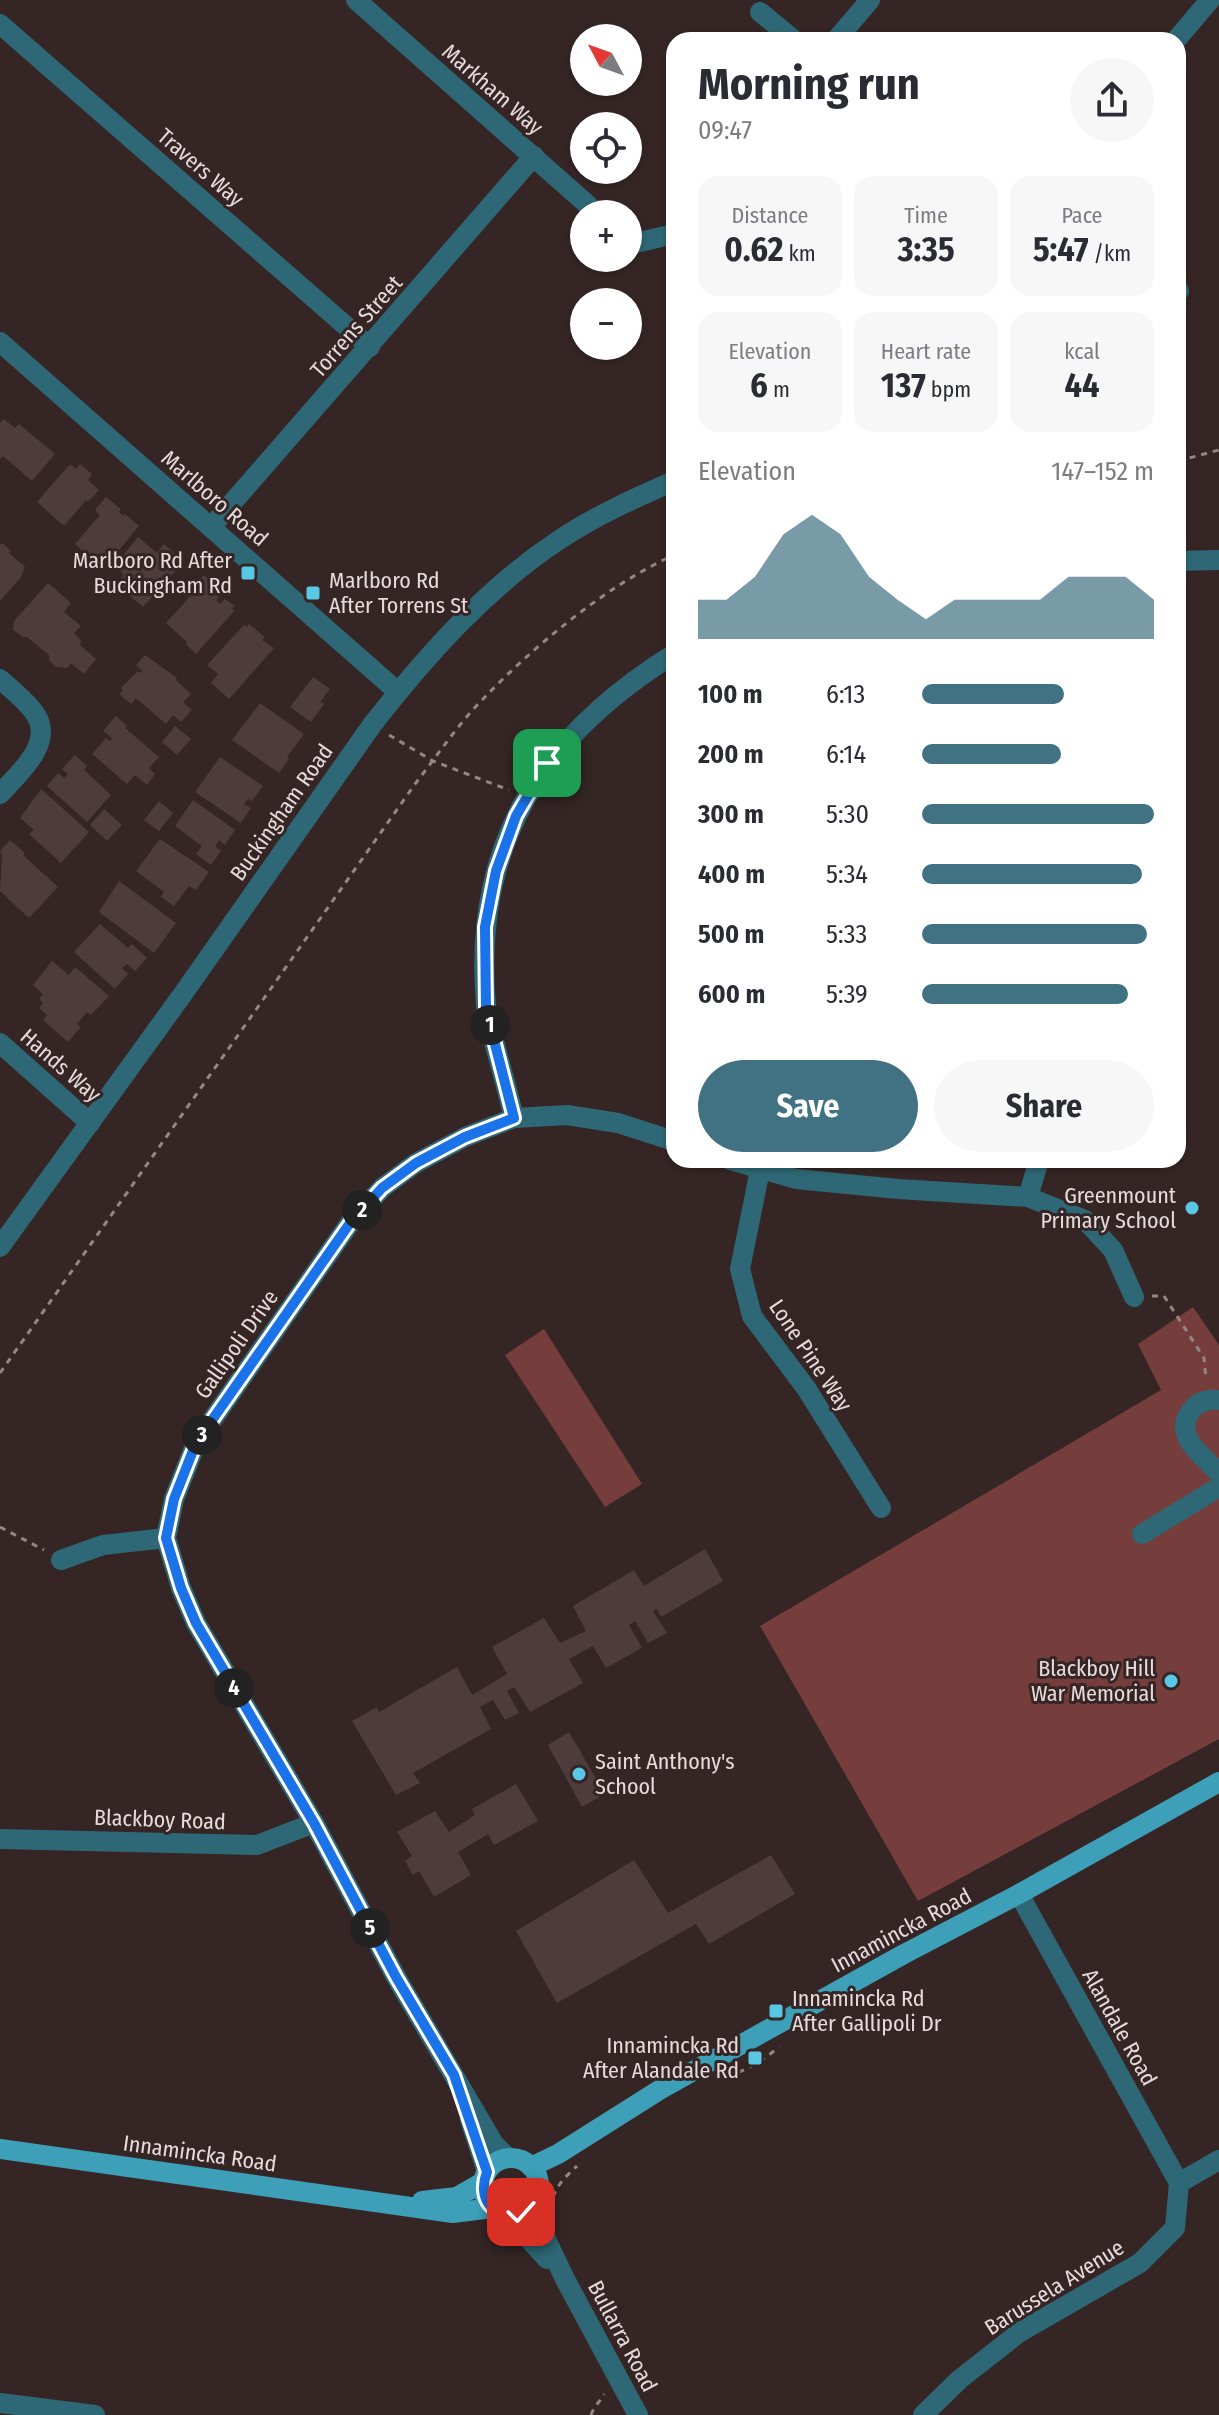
<!DOCTYPE html>
<html lang="en">
<head>
<meta charset="utf-8">
<style>
  :root { --surface:#fff; --page:#f7f7f7; --text:#2b2b33; --muted:#7c7c81; --accent:#407283 }
  body { margin:0; font-family:"Fira Sans Condensed",sans-serif; background:var(--page); color:var(--text); height:100vh; display:flex; flex-direction:column; font-size:30px; white-space:nowrap }
  * { box-sizing:border-box; margin:0 }
  p { font-size:26px; color:var(--muted) }
  .icon { flex:none; width:44px; height:44px; fill:none; stroke:currentColor; stroke-width:2; stroke-linecap:round; stroke-linejoin:round }
  .map { position:relative; flex:1; overflow:hidden }
  .panel { position:absolute; left:666px; top:32px; width:520px; height:1136px; display:flex; flex-direction:column; background:var(--surface); border-radius:24px; box-shadow:0 2px 6px #0004 }
  .panel>* { flex:none }
  .needle { width:52px; rotate:311deg }
  .fabs { position:absolute; left:570px; top:24px; display:grid; gap:16px }
  .fabs a { display:grid; place-items:center; width:72px; height:72px; border-radius:50%; background:var(--surface); box-shadow:0 2px 6px #0004; font-size:40px }
  .pin { position:absolute; display:grid; place-items:center; width:68px; height:68px; color:#fff; margin:-34px; border-radius:16px; box-shadow:0 4px 12px #0006 }
  .km { position:absolute; width:40px; height:40px; margin:-20px; border-radius:50%; background:#222; color:#fff; font-size:22px; line-height:40px; text-align:center }
  .round { display:grid; place-items:center; flex:none; width:84px; height:84px; border-radius:42px; background:var(--page) }
  .summary { display:flex; align-items:center; justify-content:space-between; height:136px; padding:0 32px }
  h1 { font-size:44px; font-weight:700; line-height:60px }
  .figures { display:grid; grid-template-columns:repeat(3,1fr); gap:12px; height:136px; padding:8px 32px }
  .figures div { display:grid; align-content:center; border-radius:20px; background:var(--page); text-align:center }
  .figures b { font-size:34px; font-weight:700 }
  .figures small { font-size:22px; font-weight:400 }
  .figures p { font-size:22px }
  .chart { height:224px; padding:16px 32px }
  .chart p { display:flex; justify-content:space-between }
  .chart svg { width:100%; height:144px; margin-top:8px; fill:var(--accent); opacity:.7 }
  .cta { display:flex; gap:16px; margin-top:auto; padding:16px 32px }
  .cta a { flex:1; height:92px; border-radius:48px; background:var(--accent); color:#fff; font-size:32px; font-weight:700; line-height:92px; text-align:center }
  .cta a+a { background:var(--page); color:var(--text) }
  ul { padding:0 32px; list-style:none; font-size:26px }
  li { display:grid; grid-template-columns:128px 96px 1fr; align-items:center; height:60px }
  li i { height:20px; border-radius:10px; background:var(--accent) }
  .map>svg:first-child { display:block }
  .green { fill:#763d3d }
  .building { fill:#4d3c3b }
  .lines { fill:none; stroke-linecap:round; stroke-linejoin:round }
  .path { stroke:#938786; stroke-width:3; stroke-dasharray:6 6; stroke-linecap:butt }
  .minor { stroke:#2e6876; stroke-width:20 }
  .major { stroke:#3ea0b8; stroke-width:20 }
  .route-casing { stroke:#fff; stroke-width:16 }
  .route { stroke:#1a73e8; stroke-width:10 }
  .poi-dot { fill:#59c8e4; stroke:#352625; stroke-width:3 }
  .labels { text-anchor:middle; stroke-width:6; stroke-linejoin:round; paint-order:stroke }
  .street-label { font-size:22px; fill:#e6dbdb; stroke:#352625 }
  .poi-label { font-size:22px; fill:#e6dbdb; stroke:#352625; text-anchor:end }
</style>
</head>
<body>
<div class="map">
<svg width="1219" height="2415" viewBox="0 0 1219 2415">
  <rect width="100%" height="100%" fill="#352625"/>
  <g class="green">
    <path d="M1193,1307l26,38v394l-301,162 -158,-275 401,-236 -23,-46z"/>
    <path d="M544,1329l98,155 -37,23 -100,-152z"/>
  </g>
  <g class="building">
    <path d="M4,419l11,9 4,-4 36,30 -23,27 -29,-25 -3,3v-36z"/>
    <path d="M70,464l6,5 4,-5 12,10 -4,6 11,10 -11,12 -2,-2 -22,26 -27,-24z"/>
    <path d="M106,497l15,12 -2,3 4,4 2,-2 14,12 -36,43 -28,-25 25,-29 -5,-5z"/>
    <path d="M138,537l19,16 7,-9 20,17 -41,46 -27,-23 8,-9 -10,-9z"/>
    <path d="M2,543l9,8 -2,2 16,14 -4,10 -21,24v-56z"/>
    <path d="M204,575l14,12 -4,6 5,4 -3,3 4,4 5,-5 10,7 -3,3 2,2 -38,43 -10,-10 1,-2 -21,-19 28,-31 -3,-2z"/>
    <path d="M48,583l23,20 -7,9 17,14 -7,7 7,7 -1,5 16,14 -12,15 -13,-11 -4,5 -11,-1 -7,-7v-5l-22,-18h-4l-10,-7 1,-9z"/>
    <path d="M249,624l16,13 -3,3 12,8 -45,51 -18,-16 7,-9 -11,-9 37,-40 3,2z"/>
    <path d="M145,655l32,23 -1,2 15,14 -8,8 9,8 -11,12 -8,-7 -7,9 -30,-26 -5,6 -12,-10 4,-4 -2,-2 17,-17 2,2 2,-2 -6,-6z"/>
    <path d="M313,677l17,12 -10,13 4,2 -13,18 -21,-15z"/>
    <path d="M260,703l44,31 -17,23 2,2 -10,14 -47,-33z"/>
    <path d="M116,716l11,10 -2,2 34,29 -10,11 6,6 -8,11 -12,-10 -8,9 -35,-30 14,-16 4,3 2,-3 -9,-7z"/>
    <path d="M175,726l16,13 -14,16 -15,-13z"/>
    <path d="M75,755l12,11 -3,4 27,25 -24,27 -40,-36 11,-13 6,5 4,-4 -6,-5z"/>
    <path d="M220,757l43,29 -11,15 -4,-2 -4,5 7,4 -10,15 -46,-31z"/>
    <path d="M41,789l48,43 -28,31 -32,-29 5,-4 -14,-12z"/>
    <path d="M193,800l42,30 -10,15 -6,-5 -4,6 6,5 -10,14 -15,-11 6,-8 -27,-20z"/>
    <path d="M159,801l14,12 -14,18 -15,-11z"/>
    <path d="M104,809l18,16 -15,16 -17,-16z"/>
    <path d="M160,839l49,33 -13,18 -7,-4 -15,20 -13,-9 3,-5 -28,-21z"/>
    <path d="M10,840l15,13 -2,2 35,32 -29,31 -29,-27 2,-35 -2,-5z"/>
    <path d="M119,881l57,42 -22,30 -55,-41z"/>
    <path d="M100,924l28,24 4,-4 15,14 -12,13 -8,-7 -5,4 6,6 -13,15 -41,-37z"/>
    <path d="M52,961l17,14 6,-8 34,29 -18,19 -4,-3 -10,12 4,3 -13,15 -25,-22 4,-5 -8,-7 4,-5 -4,-4 4,-5 -10,-9z"/>
    <path d="M705,1549l18,32 -62,36 -4,-8 -4,2 14,22 -19,10 -13,-22 -6,4 13,23 -36,20 -13,-22 -24,13 14,24 -53,29 -16,-25 -7,4 12,22 -14,7 -12,-20 -13,7 11,22 -78,44 7,10 -24,12 -44,-74 25,-14 2,5 78,-45 15,28 35,-21 -15,-27 52,-29 16,25 26,-12 -13,-25 61,-36 10,16z"/>
    <path d="M569,1732l36,62 -23,13 -34,-62z"/>
    <path d="M516,1784l22,37 -44,24 -6,-11 -30,18 13,23 -37,22 -15,-26 -6,4 -8,-14 7,-5 -15,-24 38,-21 14,21 26,-17 -3,-6z"/>
    <path d="M771,1855l24,39 -86,50 -13,-20 -139,79 -41,-72 118,-71 34,53z"/>
  </g>
  <g class="lines">
    <g class="path">
      <path d="M1178,461l41,-11"/>
      <path d="M241,522l10,13"/>
      <path d="M389,735l44,26 76,29"/>
      <path d="M1152,1296h12l40,62 2,22"/>
      <path d="M0,1373l415,-589c22,-28 43,-60 69,-86 50,-52 123,-113 190,-143"/>
      <path d="M0,1527l44,23"/>
      <path d="M727,2076c21,-6 35,-15 52,-29"/>
      <path d="M552,2209c-1,-19 12,-31 25,-43"/>
      <path d="M591,2415c3,-9 9,-13 13,-21"/>
    </g>
    <g class="minor">
      <path d="M356,0l242,214"/>
      <path d="M760,12l34,28"/>
      <path d="M0,24l370,323"/>
      <path d="M836,40l34,-40"/>
      <path d="M1176,40l34,-40"/>
      <path d="M628,241l3,3 43,-10"/>
      <path d="M1178,291h1"/>
      <path d="M0,342l398,350"/>
      <path d="M212,526l322,-370"/>
      <path d="M1178,561l41,-1"/>
      <path d="M0,679c12,11 27,22 36,36 18,29 -18,59 -36,79"/>
      <path d="M0,1043l90,80"/>
      <path d="M514,1118c-6,-25 -13,-51 -20,-76 -3,-12 -7,-24 -8,-36 -14,-160 54,-269 188,-352"/>
      <path d="M730,1160l66,19 102,10 130,8 57,23 28,30 21,47"/>
      <path d="M760,1170l-20,99 12,47 54,72 75,120"/>
      <path d="M1028,1197l11,-37"/>
      <path d="M0,1247l185,-256 187,-266c54,-69 114,-137 187,-185 36,-24 76,-42 115,-59"/>
      <path d="M1219,1400c-11,-1 -21,1 -28,11 -19,25 12,45 28,62"/>
      <path d="M1142,1534l77,-47"/>
      <path d="M61,1560l42,-15 63,-7"/>
      <path d="M0,1839l257,6 57,-22"/>
      <path d="M1019,1894l160,289"/>
      <path d="M470,2120l17,52"/>
      <path d="M508,2158l-14,-14 -98,-167 -82,-154 -118,-200 -15,-35 -15,-50 8,-39 22,-56 154,-220 32,-35 34,-25 49,-26 49,-19 53,-3 51,8 56,18"/>
      <path d="M1179,2183l40,-23"/>
      <path d="M528,2209l14,22 24,50 72,134"/>
      <path d="M513,2214l14,23 20,22"/>
      <path d="M0,2403l95,12"/>
      <path d="M923,2415l37,-36 60,-47 120,-69 35,-35 4,-45"/>
    </g>
    <g class="major">
      <path d="M0,2149l453,64 39,-5"/>
      <circle cx="511" cy="2186" r="28"/>
      <path d="M531,2167l27,-13 103,-65 243,-135 115,-60 200,-112"/>
      <path d="M422,2201l35,-4 26,-15"/>
    </g>
  </g>
  <g class="lines">
    <g class="route-casing">
      <path id="route" d="M521,2212c-29,8 -44,-14 -34,-40l-33,-97 -58,-98 -82,-154 -118,-200 -15,-35 -15,-50 8,-39 22,-56 154,-220 32,-35 34,-25 49,-26 49,-19 -28,-109 -1,-82 11,-56 20,-55 31,-53"/>
    </g>
    <use href="#route" class="route"/>
  </g>
  <g class="poi-dot">
    <rect x="240" y="565" width="16" height="16" rx="4"/>
    <rect x="305" y="585" width="16" height="16" rx="4"/>
    <circle cx="1192" cy="1208" r="8"/>
    <circle cx="1171" cy="1681" r="8"/>
    <circle cx="579" cy="1774" r="8"/>
    <rect x="768" y="2003" width="16" height="16" rx="4"/>
    <rect x="747" y="2050" width="16" height="16" rx="4"/>
  </g>
  <g class="labels">
    <g class="street-label">
      <text transform="translate(493 89) rotate(41)" y="8">Markham Way</text>
      <text transform="translate(201 167) rotate(41)" y="8">Travers Way</text>
      <text transform="translate(356 326) rotate(-49)" y="8">Torrens Street</text>
      <text transform="translate(215 498) rotate(41)" y="8">Marlboro Road</text>
      <text transform="translate(281 812) rotate(-55)" y="8">Buckingham Road</text>
      <text transform="translate(61 1065) rotate(41)" y="8">Hands Way</text>
      <text transform="translate(236 1344) rotate(-55)" y="8">Gallipoli Drive</text>
      <text transform="translate(811 1355) rotate(56)" y="8">Lone Pine Way</text>
      <text transform="translate(160 1819) rotate(2)" y="8">Blackboy Road</text>
      <text transform="translate(901 1930) rotate(-28)" y="8">Innamincka Road</text>
      <text transform="translate(1120 2027) rotate(61)" y="8">Alandale Road</text>
      <text transform="translate(200 2153) rotate(8)" y="8">Innamincka Road</text>
      <text transform="translate(1054 2287) rotate(-32)" y="8">Barussela Avenue</text>
      <text transform="translate(623 2336) rotate(62)" y="8">Bullarra Road</text>
    </g>
    <g class="poi-label">
      <text x="232" y="568">Marlboro Rd After<tspan x="232" dy="25">Buckingham Rd</tspan></text>
      <text x="329" y="588" text-anchor="start">Marlboro Rd<tspan x="329" dy="25">After Torrens St</tspan></text>
      <text x="1176" y="1203">Greenmount<tspan x="1176" dy="25">Primary School</tspan></text>
      <text x="1155" y="1676">Blackboy Hill<tspan x="1155" dy="25">War Memorial</tspan></text>
      <text x="595" y="1769" text-anchor="start">Saint Anthony's<tspan x="595" dy="25">School</tspan></text>
      <text x="792" y="2006" text-anchor="start">Innamincka Rd<tspan x="792" dy="25">After Gallipoli Dr</tspan></text>
      <text x="739" y="2053">Innamincka Rd<tspan x="739" dy="25">After Alandale Rd</tspan></text>
    </g>
  </g>
</svg>
<div class="fabs">
<a><svg class="needle" viewBox="-14 -14 28 28"><path d="M0-13l5 13h-10z" fill="#e53935"/><path d="M0 13l5-13h-10z" fill="#7c7c81"/></svg></a>
<a><svg class="icon" aria-label="locate" viewBox="0 0 24 24"><circle cx="12" cy="12" r="6"/><path d="M12 2v4M12 18v4M2 12h4M18 12h4"/></svg></a>
<a>+</a>
<a>−</a>
</div>
<div class="pin" style="left:547px;top:763px;background:#1e9e55"><svg class="icon" aria-label="arrive" viewBox="0 0 24 24"><path d="M6 21V4h12l-3 4 3 4H6"/></svg></div>
<div class="pin" style="left:521px;top:2212px;background:#d93025"><svg class="icon" aria-label="check" viewBox="0 0 24 24"><path d="M5 12l5 5 9-10"/></svg></div>
<b class="km" style="left:490px;top:1025px">1</b>
<b class="km" style="left:362px;top:1210px">2</b>
<b class="km" style="left:202px;top:1435px">3</b>
<b class="km" style="left:234px;top:1688px">4</b>
<b class="km" style="left:370px;top:1928px">5</b>
<section class="panel">
<div class="summary"><div><h1>Morning run</h1><p>09:47</p></div><a class="round"><svg class="icon" aria-label="share" viewBox="0 0 24 24"><path d="M12 15V3M7 8l5-5 5 5M5 13v7h14v-7"/></svg></a></div>
<div class="figures">
<div><p>Distance</p><b>0.62<small> km</small></b></div>
<div><p>Time</p><b>3:35</b></div>
<div><p>Pace</p><b>5:47<small> /km</small></b></div>
</div>
<div class="figures">
<div><p>Elevation</p><b>6<small> m</small></b></div>
<div><p>Heart rate</p><b>137<small> bpm</small></b></div>
<div><p>kcal</p><b>44</b></div>
</div>
<div class="chart"><p><span>Elevation</span>147–152 m</p>
<svg viewBox="0 0 160 44" preserveAspectRatio="none"><path d="M0 44V32L10 32L20 25L30 12L40 6L50 12L60 25L70 32L80 38L90 32L100 32L110 32L120 32L130 25L140 25L150 25L160 32V44z"/></svg>
</div>
<ul>
<li><b>100 m</b>6:13<i style="width:61%"></i></li>
<li><b>200 m</b>6:14<i style="width:60%"></i></li>
<li><b>300 m</b>5:30<i style="width:100%"></i></li>
<li><b>400 m</b>5:34<i style="width:95%"></i></li>
<li><b>500 m</b>5:33<i style="width:97%"></i></li>
<li><b>600 m</b>5:39<i style="width:89%"></i></li>
</ul>
<div class="cta"><a>Save</a><a>Share</a></div>
</section>
</div>
</body>
</html>
